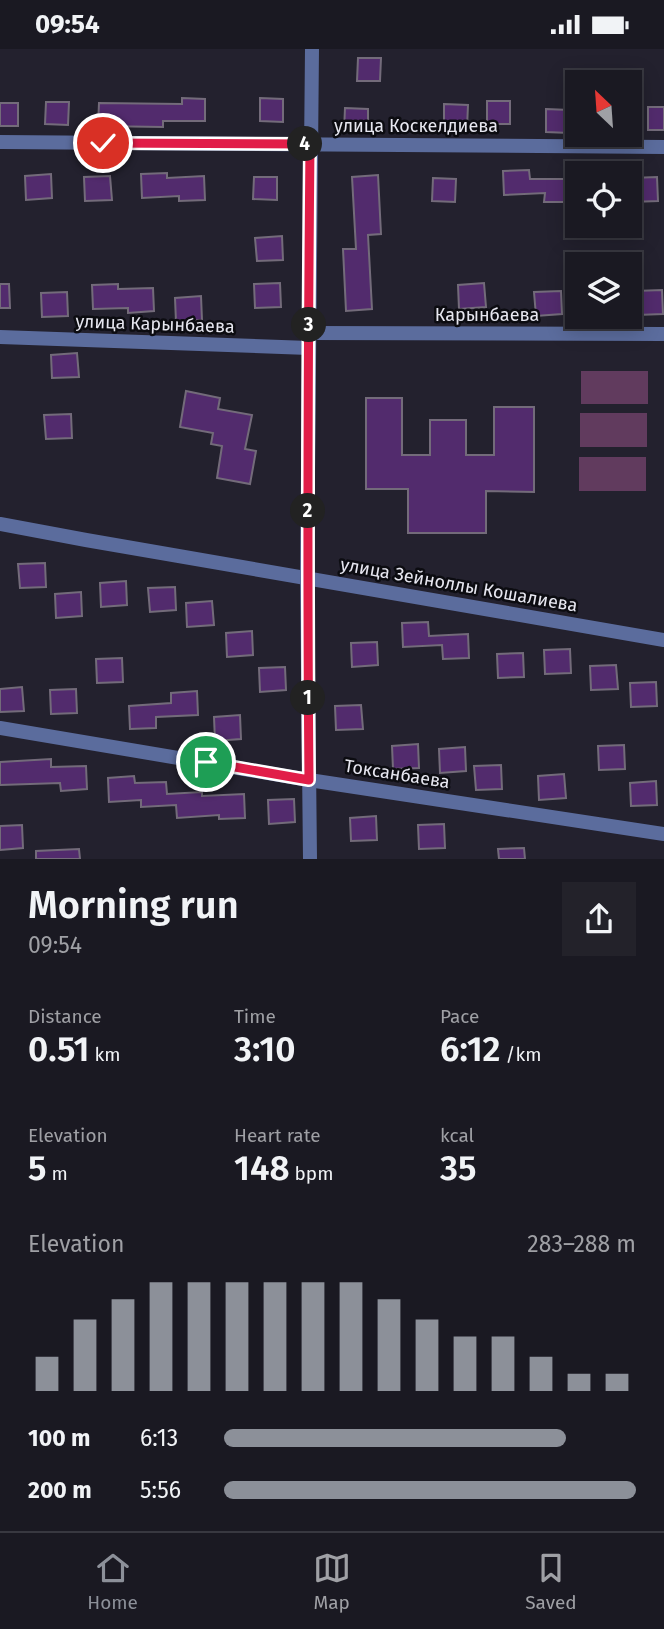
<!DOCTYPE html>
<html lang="en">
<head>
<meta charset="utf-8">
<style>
  :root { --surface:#1a1922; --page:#23222a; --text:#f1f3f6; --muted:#9fa0a5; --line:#383840; --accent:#8c9099 }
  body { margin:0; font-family:"Fira Sans",sans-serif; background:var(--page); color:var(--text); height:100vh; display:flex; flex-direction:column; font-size:26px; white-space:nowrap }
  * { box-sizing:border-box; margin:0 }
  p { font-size:23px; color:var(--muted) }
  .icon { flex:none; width:38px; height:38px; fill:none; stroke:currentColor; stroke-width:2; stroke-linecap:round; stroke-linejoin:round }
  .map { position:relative; height:810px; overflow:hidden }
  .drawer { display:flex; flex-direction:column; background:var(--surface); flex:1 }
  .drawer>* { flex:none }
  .needle { width:46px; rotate:335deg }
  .tools { position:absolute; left:565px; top:21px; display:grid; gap:14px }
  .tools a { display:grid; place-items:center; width:77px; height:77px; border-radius:0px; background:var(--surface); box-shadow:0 4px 18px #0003,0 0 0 2px var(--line); font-size:35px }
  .pin { position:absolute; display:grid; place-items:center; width:60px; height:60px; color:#fff; margin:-30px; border:4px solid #fff; border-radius:50%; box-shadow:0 2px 7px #0007 }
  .km { position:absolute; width:35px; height:35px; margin:-18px; border-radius:50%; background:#222; color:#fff; font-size:19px; line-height:35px; text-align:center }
  .round { display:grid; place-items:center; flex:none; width:74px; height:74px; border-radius:0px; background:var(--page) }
  .head { display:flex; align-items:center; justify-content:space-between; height:119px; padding:0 28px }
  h1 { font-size:38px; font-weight:600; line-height:52px }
  .figures { display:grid; grid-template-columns:repeat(3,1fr); gap:10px; height:119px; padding:7px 28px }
  .figures div { display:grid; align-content:center }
  .figures b { font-size:35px; font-weight:600 }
  .figures small { font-size:19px; font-weight:400 }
  .figures p { font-size:19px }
  .chart { height:196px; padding:14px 28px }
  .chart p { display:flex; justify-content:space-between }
  .chart svg { width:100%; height:126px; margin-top:7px; stroke:var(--accent); stroke-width:6 }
  ul { padding:0 28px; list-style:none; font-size:23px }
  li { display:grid; grid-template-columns:112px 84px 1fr; align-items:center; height:52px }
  li i { height:18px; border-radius:9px; background:var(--accent) }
  .status { display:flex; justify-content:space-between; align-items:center; height:49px; padding:0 35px; background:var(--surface); direction:ltr }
  .status svg { height:19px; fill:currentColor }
  .menu { display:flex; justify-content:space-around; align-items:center; height:98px; border-top:2px solid var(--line); background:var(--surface); font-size:19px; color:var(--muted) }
  .menu a { display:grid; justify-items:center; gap:4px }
  .menu .on { color:var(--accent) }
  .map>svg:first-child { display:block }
  .green { fill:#613b5e }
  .building { fill:#522b6d; stroke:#736b7a; stroke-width:2 }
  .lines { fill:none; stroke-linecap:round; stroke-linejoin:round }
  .street { stroke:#5b6c9d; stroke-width:14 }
  .route-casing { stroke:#fff; stroke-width:14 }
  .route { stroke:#e11d48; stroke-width:9 }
  .labels { text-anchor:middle; stroke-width:5; stroke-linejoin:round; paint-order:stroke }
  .street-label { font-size:18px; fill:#e7e7f0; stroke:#0c0c11 }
</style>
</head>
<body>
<div class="status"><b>09:54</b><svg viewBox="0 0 49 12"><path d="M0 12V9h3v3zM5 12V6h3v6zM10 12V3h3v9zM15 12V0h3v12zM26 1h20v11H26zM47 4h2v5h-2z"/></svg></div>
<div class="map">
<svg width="664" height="810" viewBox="0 0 664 810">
  <rect width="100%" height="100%" fill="#23212e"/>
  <g class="green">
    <rect x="581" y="322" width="67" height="33"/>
    <rect x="580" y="364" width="67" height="34"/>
    <rect x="579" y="408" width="67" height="34"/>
  </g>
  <g class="building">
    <path d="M358,9h23l-1,23h-23z"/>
    <path d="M182,49l23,1v22h-42v6l-65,-1 1,-23 83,1z"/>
    <path d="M260,49l23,1v23l-23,-1z"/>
    <rect x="487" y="52" width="23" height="23"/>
    <path d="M46,53h23l-1,23 -23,-1z"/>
    <rect x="0" y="54" width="18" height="23"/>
    <path d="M444,55l24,1 -1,23 -23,-1z"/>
    <rect x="648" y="58" width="16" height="23"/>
    <path d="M345,59l23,1v22h-24z"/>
    <path d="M546,60l23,1v23l-23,-1z"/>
    <path d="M529,121l1,9h38v23h-24l1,-9 -41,2 -1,-24z"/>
    <path d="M167,124v5l37,-2 1,24 -26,1v-5l-37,2 -1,-24z"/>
    <path d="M51,125l1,24 -26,2 -1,-24z"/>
    <path d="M378,126l3,59 -13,1 4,74 -26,2 -3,-62h13l-4,-72z"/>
    <path d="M110,127l2,24 -27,1 -1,-24z"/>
    <path d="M254,128h23v23l-24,-1z"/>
    <path d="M657,128l1,24 -26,1 -1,-24z"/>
    <path d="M433,129l23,1 -1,23 -23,-1z"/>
    <path d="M282,187l1,24 -26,1 -2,-23z"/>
    <path d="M280,234l1,24 -26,1 -1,-24z"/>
    <path d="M484,234l2,24 -27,2 -1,-24z"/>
    <path d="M0,235h9l1,24h-10z"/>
    <path d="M118,235v5l35,-1 1,23 -26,2v-5l-35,1 -1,-24z"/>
    <path d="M662,241l1,24 -26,1 -2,-24z"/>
    <path d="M561,242l1,23 -26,2 -2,-24z"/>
    <path d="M67,243l1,24 -26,1 -1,-24z"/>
    <path d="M201,247l1,24 -26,2 -1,-24z"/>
    <path d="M77,304l2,24 -27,1 -1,-23z"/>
    <path d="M186,342l34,7 -2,11 34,6 -7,34 11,2 -6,33 -33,-6 5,-32 -11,-2 2,-11 -33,-6z"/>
    <path d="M366,349h36v57h28v-35h36v35h28v-48h40v85l-48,-1v42h-78v-44h-42z"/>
    <path d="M71,365l1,24 -26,1 -2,-24z"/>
    <path d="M45,514l1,24 -26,1 -2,-24z"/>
    <path d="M126,532l1,24 -26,2 -1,-24z"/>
    <path d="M175,538l1,23 -26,2 -2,-24z"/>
    <path d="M81,543l1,24 -26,2 -1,-24z"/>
    <path d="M212,552l2,24 -27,2 -1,-24z"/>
    <path d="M428,573l1,14 39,-2 1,24 -26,1 -1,-14 -39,2 -1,-24z"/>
    <path d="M252,582l1,24 -26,2 -1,-24z"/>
    <path d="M377,593l1,23 -26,2 -1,-24z"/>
    <path d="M570,600l1,24 -26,1 -1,-24z"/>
    <path d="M523,604l1,24 -26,1 -1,-24z"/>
    <path d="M122,609l1,24 -26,1 -1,-24z"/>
    <path d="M616,616l2,24 -27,1 -1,-24z"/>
    <path d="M285,618l1,23 -26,2 -1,-24z"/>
    <path d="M656,633l1,24 -26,1 -1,-24z"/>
    <path d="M22,638l2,24 -24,1v-23z"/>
    <path d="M76,640l1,24 -26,1 -1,-24z"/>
    <path d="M197,642l1,24 -42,2v11l-26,1 -1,-23 42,-3v-10z"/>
    <path d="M361,656l2,24 -27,1 -1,-24z"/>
    <path d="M240,666l1,24 -26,2 -1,-24z"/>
    <path d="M418,695l1,24 -26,1 -1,-23z"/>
    <path d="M624,696l1,24 -26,1 -1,-24z"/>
    <path d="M465,698l1,24 -26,2 -1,-24z"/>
    <path d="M51,710v8l35,-1 1,23 -26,2 -1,-8 -60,2v-23z"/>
    <path d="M501,716l1,24 -26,1 -2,-24z"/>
    <path d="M564,725l2,24 -27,2 -1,-24z"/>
    <path d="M134,727l1,7 31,-1 1,12 35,-2v4l42,-2 1,24 -26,1v-4l-42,3 -1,-13 -35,2v-7l-32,2 -1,-24z"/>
    <path d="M656,732l1,24 -26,1 -1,-23z"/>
    <path d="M294,750l1,23 -26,2 -1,-24z"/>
    <path d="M376,767l1,24 -26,1 -1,-23z"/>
    <path d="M444,775l1,24 -26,1 -1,-24z"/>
    <path d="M22,776l1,23 -23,2v-24z"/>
    <path d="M524,799l1,11h-26l-1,-10z"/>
    <path d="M79,800l1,10h-44v-8z"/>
  </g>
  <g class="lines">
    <g class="street">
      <path d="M0,93l664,5"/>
      <path d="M309,284l355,1"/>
      <path d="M0,288l309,11"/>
      <path d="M0,475l86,16 578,100"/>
      <path d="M0,679l309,52 355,54"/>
      <path d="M310,810l-3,-282 5,-528"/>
    </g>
  </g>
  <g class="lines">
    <g class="route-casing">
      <path id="route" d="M103,94l207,1c-2,212 -3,424 -1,636l-103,-18"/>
    </g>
    <use href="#route" class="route"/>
  </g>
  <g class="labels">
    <g class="street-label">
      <text x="416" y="83">улица Коскелдиева</text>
      <text x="487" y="272">Карынбаева</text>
      <text transform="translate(155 275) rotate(2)" y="6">улица Карынбаева</text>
      <text transform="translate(459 536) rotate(10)" y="6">улица Зейноллы Кошалиева</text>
      <text transform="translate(397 725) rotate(9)" y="6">Токсанбаева</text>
    </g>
  </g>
</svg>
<div class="tools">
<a><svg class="needle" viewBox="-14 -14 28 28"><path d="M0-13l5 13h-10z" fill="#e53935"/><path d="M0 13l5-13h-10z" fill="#9fa0a5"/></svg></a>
<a><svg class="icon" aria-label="locate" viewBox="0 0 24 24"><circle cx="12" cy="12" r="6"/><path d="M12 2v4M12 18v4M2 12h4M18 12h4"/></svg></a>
<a><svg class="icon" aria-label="layers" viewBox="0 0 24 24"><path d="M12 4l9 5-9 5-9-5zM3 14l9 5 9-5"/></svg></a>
</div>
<div class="pin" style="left:206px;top:713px;background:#1e9e55"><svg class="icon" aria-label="arrive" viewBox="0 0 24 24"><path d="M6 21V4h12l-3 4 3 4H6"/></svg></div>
<div class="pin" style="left:103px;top:94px;background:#d93025"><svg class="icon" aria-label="check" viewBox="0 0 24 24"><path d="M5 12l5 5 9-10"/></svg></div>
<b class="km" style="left:308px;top:649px">1</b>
<b class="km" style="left:308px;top:462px">2</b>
<b class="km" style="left:309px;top:276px">3</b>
<b class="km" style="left:305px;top:95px">4</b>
</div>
<section class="drawer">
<div class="head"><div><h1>Morning run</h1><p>09:54</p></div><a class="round"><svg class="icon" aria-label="share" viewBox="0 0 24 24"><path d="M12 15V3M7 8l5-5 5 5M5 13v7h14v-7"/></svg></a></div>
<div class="figures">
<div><p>Distance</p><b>0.51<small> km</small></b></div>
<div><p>Time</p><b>3:10</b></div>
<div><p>Pace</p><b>6:12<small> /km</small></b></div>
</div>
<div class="figures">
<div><p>Elevation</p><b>5<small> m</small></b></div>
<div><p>Heart rate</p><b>148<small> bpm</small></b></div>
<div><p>kcal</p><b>35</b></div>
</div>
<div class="chart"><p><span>Elevation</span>283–288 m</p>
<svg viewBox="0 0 160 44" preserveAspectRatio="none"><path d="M5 44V32M15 44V19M25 44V12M35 44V6M45 44V6M55 44V6M65 44V6M75 44V6M85 44V6M95 44V12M105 44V19M115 44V25M125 44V25M135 44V32M145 44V38M155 44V38"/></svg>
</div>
<ul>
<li><b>100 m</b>6:13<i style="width:83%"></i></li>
<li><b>200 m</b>5:56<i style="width:100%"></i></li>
</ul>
</section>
<nav class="menu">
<a class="on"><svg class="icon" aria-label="home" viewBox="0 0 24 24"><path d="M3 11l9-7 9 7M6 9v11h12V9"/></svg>Home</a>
<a><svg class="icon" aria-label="map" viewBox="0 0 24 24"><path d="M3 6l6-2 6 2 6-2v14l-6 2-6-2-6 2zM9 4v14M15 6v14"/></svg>Map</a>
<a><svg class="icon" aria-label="saved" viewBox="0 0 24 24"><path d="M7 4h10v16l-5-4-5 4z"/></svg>Saved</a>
</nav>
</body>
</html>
